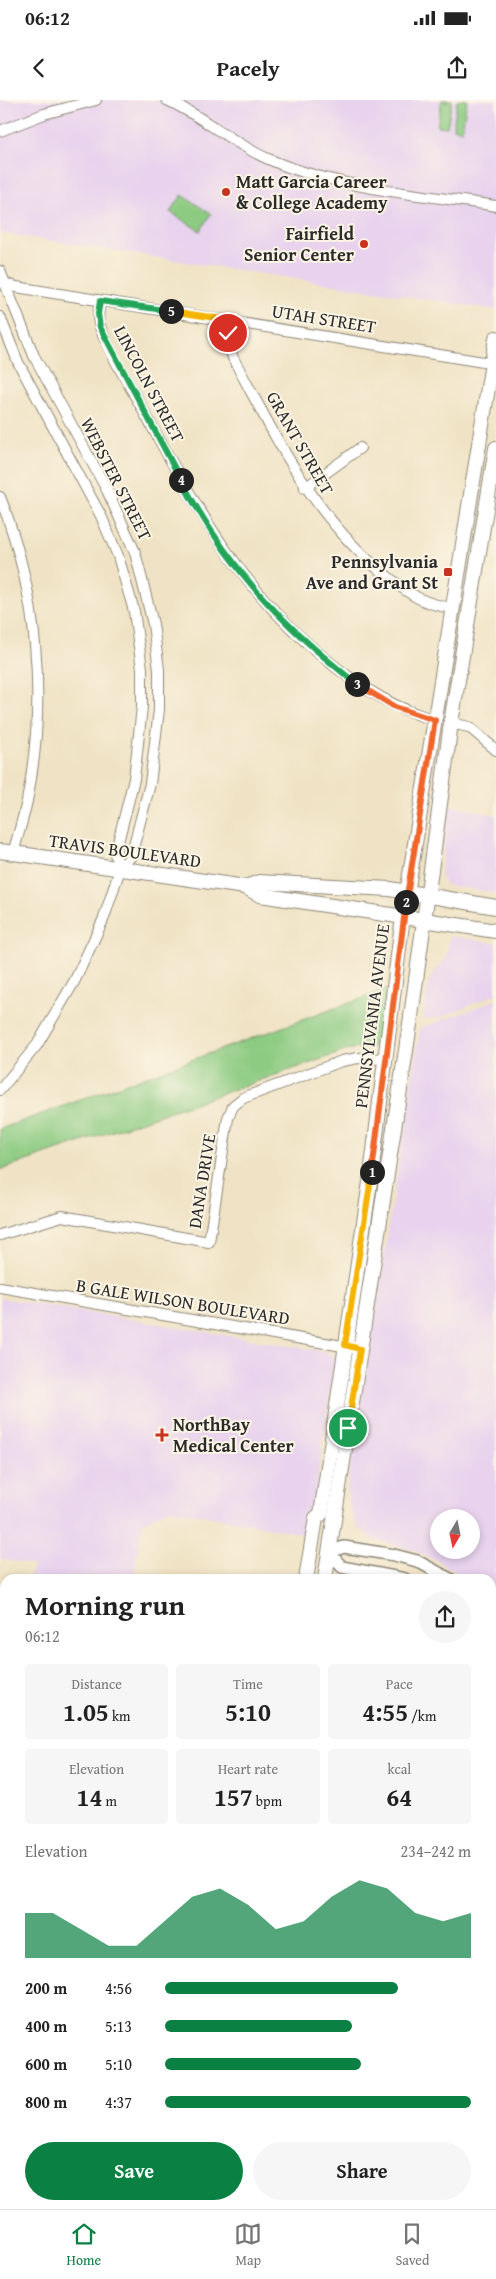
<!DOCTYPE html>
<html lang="en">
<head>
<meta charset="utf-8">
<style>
  :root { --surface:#fff; --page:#f6f6f6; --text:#222; --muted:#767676; --line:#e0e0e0; --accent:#0b8043 }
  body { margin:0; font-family:"Gentium Book Plus",serif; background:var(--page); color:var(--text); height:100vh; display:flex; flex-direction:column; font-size:19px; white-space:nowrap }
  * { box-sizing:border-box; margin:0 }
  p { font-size:16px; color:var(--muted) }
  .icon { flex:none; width:28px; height:28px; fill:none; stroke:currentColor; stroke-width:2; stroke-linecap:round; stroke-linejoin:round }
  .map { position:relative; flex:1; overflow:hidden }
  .sheet { position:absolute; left:0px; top:1474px; width:496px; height:636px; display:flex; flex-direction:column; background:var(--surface); border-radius:15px 15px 0 0; box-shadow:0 2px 8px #0003 }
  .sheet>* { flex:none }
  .needle { width:32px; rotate:189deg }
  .tools { position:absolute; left:430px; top:1409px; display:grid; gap:10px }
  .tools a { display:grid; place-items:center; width:50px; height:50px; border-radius:50%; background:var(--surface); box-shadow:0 2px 8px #0003; font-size:25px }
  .pin { position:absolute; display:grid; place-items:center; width:42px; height:42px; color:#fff; margin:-21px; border:2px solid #fff; border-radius:50%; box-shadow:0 1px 5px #0007 }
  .km { position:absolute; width:25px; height:25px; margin:-12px; border-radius:50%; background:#222; color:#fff; font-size:14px; line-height:25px; text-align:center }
  .round { display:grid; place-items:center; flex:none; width:52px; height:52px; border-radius:26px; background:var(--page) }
  .head { display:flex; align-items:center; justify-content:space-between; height:85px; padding:0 25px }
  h1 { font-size:28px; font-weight:800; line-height:38px }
  .metrics { display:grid; grid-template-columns:repeat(3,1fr); gap:8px; height:85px; padding:5px 25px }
  .metrics div { display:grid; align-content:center; border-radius:5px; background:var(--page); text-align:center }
  .metrics b { font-size:25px; font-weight:800 }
  .metrics small { font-size:14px; font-weight:400 }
  .metrics p { font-size:14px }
  .chart { height:140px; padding:10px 25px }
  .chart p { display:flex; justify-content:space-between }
  .chart svg { width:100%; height:90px; margin-top:5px; fill:var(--accent); opacity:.7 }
  .action { display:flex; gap:10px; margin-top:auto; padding:10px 25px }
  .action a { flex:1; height:58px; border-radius:30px; background:var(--accent); color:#fff; font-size:20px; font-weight:800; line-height:58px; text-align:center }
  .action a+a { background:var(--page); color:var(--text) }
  ul { padding:0 25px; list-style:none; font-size:16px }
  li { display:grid; grid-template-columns:80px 60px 1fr; align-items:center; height:38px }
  li i { height:12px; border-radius:6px; background:var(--accent) }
  .status { display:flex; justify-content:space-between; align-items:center; height:35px; padding:0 25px; background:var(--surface); direction:ltr }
  .status svg { height:14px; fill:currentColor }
  header { display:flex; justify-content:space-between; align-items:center; height:65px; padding:0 25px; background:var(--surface); font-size:22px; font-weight:800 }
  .tabs { display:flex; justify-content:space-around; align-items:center; height:70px; border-top:1px solid var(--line); background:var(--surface); font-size:14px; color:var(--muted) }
  .tabs a { display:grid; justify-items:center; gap:2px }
  .tabs .on { color:var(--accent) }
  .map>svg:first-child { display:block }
  .built { fill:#e8d2ee; fill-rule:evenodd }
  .green { fill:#8ccb81; stroke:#5c7b56 }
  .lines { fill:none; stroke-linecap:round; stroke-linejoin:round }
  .minor-casing { stroke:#8e8778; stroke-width:12 }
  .tertiary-casing { stroke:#8e8778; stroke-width:14 }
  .secondary-casing { stroke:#8e8778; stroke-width:16 }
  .minor { stroke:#fff; stroke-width:10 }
  .tertiary { stroke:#fff; stroke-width:11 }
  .secondary { stroke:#fff; stroke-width:14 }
  .split-1-casing { stroke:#fff; stroke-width:10 }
  .split-2-casing { stroke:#fff; stroke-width:10 }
  .split-3-casing { stroke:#fff; stroke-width:10 }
  .split-4-casing { stroke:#fff; stroke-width:10 }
  .split-5-casing { stroke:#fff; stroke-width:10 }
  .split-6-casing { stroke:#fff; stroke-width:10 }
  .split-1 { stroke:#f5b400; stroke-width:6 }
  .split-2 { stroke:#f0652b; stroke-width:6 }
  .split-3 { stroke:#f0652b; stroke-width:6 }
  .split-4 { stroke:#22a559; stroke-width:6 }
  .split-5 { stroke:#22a559; stroke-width:6 }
  .split-6 { stroke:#f5b400; stroke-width:6 }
  .poi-dot { fill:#c8321e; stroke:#fcf5e5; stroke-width:2 }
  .labels { text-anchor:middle; stroke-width:4; stroke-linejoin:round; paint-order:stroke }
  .poi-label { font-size:18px; font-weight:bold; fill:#2b2b2b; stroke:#fcf5e5; text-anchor:start }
  .street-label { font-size:18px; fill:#2b2b2b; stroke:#fcf5e5 }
</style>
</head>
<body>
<div class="status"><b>06:12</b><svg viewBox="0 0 49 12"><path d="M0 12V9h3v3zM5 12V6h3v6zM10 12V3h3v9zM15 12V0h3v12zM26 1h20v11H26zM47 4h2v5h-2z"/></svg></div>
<header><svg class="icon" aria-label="back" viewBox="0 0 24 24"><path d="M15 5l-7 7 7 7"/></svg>Pacely<svg class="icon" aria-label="share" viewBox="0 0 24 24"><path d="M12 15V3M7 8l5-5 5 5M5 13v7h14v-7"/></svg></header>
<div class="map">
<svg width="496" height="2109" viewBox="0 0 496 2109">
  <rect width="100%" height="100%" fill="#fcf5e5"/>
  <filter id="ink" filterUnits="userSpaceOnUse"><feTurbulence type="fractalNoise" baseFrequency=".02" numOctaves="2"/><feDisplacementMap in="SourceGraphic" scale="10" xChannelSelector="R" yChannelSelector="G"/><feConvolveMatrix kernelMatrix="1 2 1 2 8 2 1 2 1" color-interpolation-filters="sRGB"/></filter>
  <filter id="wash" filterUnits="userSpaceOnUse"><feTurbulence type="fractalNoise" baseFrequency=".0096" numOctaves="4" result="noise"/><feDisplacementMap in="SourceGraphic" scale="20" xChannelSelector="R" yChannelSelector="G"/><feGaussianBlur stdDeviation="1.12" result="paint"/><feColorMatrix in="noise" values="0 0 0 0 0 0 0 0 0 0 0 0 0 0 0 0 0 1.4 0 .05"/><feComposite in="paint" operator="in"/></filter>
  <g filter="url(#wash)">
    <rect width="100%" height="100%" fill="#f0e3c5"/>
    <g class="built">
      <path d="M0,0h496v210l-496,-77z"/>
      <path d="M449,705l47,10v78l-50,-8 -6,-9z"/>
      <path d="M450,836l46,7v51l-57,24 -16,1 6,-39 17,-23z"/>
      <path d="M496,900v607l-5,-5v-23h-24l-31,-19 -21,-9 -39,-11 -18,-12 -8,-20 -3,-19 73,-461zM439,1418h32v32h-32z"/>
      <path d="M0,1198l327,54 8,8 -26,175 -139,-26 -27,13 -10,57h-103l3,-14 -33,-6z"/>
      <path d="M491,1560l5,4v280l-5,-1z"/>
    </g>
    <g class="green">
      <path d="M442,0h4v4l1,-4h5l-5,27 -10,-1z"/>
      <path d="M457,0h10l-5,30 -9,-2z"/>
      <path d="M182,95l29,19 -11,17 -30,-19z"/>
      <path d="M388,889l-8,50 -7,8 -22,2 -351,121v-41z"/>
      <path d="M491,1851l5,1v214l-5,-1z"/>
    </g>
  </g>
  <g filter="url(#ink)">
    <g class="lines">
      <g class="minor-casing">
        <g id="minor">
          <path d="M167,0c35,16 64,42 99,58 69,31 155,36 230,48"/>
          <path d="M0,31l44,-17 52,-14"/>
          <path d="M0,171l34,85 73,134 28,62 18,72 6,46v40l-9,74 -19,72 -11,13 -16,49 -29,62 -38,65 -37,45"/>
          <path d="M1,182l15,5 75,12 405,65"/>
          <path d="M100,201c-1,7 -3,15 -1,22 6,23 31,63 43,85 54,99 100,186 191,257 32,25 63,44 102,55"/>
          <path d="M0,217l18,45 83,154 17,40 16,55 8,58v38l-8,72 -19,75 5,15"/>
          <path d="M229,220l-2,20 6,18c44,81 81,161 155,219 23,18 35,27 64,31"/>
          <path d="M305,388l55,-40"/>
          <path d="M0,397c38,96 47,203 27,304 -4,18 -9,35 -14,52"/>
          <path d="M451,623l18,4 27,23"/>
          <path d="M0,1135l62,-19 147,26 19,-124 5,-12 10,-8 99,-37 16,-3 27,1"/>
          <path d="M0,1187l360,62"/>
          <path d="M0,1522l5,2"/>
          <path d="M0,1867l5,1"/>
          <path d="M0,2093l5,1"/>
          <path d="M423,2105l25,4"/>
          <path d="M320,2109v-4"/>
        </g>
      </g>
      <g class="tertiary-casing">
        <g id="tertiary">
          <path d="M405,1479l-63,-12 -13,-15 15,-5 50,8 23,6 33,18"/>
          <path d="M491,1515l5,5"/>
          <path d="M491,1543l5,4"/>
          <path d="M213,2109l1,-4"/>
        </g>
      </g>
      <g class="secondary-casing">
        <g id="secondary">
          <path d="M0,751l245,36 15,8 236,36"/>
          <path d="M245,787l14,-5 131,7 106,18"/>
          <path d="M306,1479l10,-61 5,-4 50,-339 30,-244 95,-593"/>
          <path d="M325,1479l85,-555 41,-301 45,-275"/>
        </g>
      </g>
      <use href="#minor" class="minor"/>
      <use href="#tertiary" class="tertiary"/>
      <use href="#secondary" class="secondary"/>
    </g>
  </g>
  <g class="lines" filter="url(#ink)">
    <g class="split-1-casing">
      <path id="split-1" d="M348,1328l12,-79 -15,-4 27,-173"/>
    </g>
    <g class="split-2-casing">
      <path id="split-2" d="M372,1072l34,-270"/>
    </g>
    <g class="split-3-casing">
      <path id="split-3" d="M357,584l38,23 40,13 -29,182"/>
    </g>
    <g class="split-4-casing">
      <path id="split-4" d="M181,380c47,87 98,143 176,204"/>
    </g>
    <g class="split-5-casing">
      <path id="split-5" d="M171,211l-71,-10 -2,13 2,13 81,153"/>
    </g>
    <g class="split-6-casing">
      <path id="split-6" d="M171,211l58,9 -1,13"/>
    </g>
    <use href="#split-1" class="split-1"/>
    <use href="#split-2" class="split-2"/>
    <use href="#split-3" class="split-3"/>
    <use href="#split-4" class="split-4"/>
    <use href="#split-5" class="split-5"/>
    <use href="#split-6" class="split-6"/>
  </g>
  <g class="poi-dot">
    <circle cx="226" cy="92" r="5"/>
    <circle cx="364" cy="144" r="5"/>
    <rect x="443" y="467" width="10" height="10" rx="2.5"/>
    <path d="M159.5 1327.5h5v5h5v5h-5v5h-5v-5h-5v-5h5z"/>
  </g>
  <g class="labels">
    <g class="poi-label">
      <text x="236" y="88">Matt Garcia Career<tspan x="236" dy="21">&amp; College Academy</tspan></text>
      <text x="354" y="140" text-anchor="end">Fairfield<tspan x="354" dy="21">Senior Center</tspan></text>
      <text x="438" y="468" text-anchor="end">Pennsylvania<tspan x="438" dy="21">Ave and Grant St</tspan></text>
      <text x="173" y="1331">NorthBay<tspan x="173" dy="21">Medical Center</tspan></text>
    </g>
    <g class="street-label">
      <text transform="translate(324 219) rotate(9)" y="6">UTAH STREET</text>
      <text transform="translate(149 284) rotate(62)" y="6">LINCOLN STREET</text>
      <text transform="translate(300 343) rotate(60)" y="6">GRANT STREET</text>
      <text transform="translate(116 379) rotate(63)" y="6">WEBSTER STREET</text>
      <text transform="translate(125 751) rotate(8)" y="6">TRAVIS BOULEVARD</text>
      <text transform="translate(372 916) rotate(-83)" y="6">PENNSYLVANIA AVENUE</text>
      <text transform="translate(202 1081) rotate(-81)" y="6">DANA DRIVE</text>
      <text transform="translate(183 1202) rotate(9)" y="6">B GALE WILSON BOULEVARD</text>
    </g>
  </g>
</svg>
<div class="tools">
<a><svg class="needle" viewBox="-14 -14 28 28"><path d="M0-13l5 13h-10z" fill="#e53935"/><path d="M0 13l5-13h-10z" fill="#767676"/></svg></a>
</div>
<div class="pin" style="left:348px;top:1328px;background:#1e9e55"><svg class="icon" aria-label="arrive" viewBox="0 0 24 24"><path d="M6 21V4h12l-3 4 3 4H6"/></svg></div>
<div class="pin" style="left:228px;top:233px;background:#d93025"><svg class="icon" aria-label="check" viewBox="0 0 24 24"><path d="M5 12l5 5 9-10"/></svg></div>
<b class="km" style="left:372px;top:1072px">1</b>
<b class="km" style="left:406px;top:802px">2</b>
<b class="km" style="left:357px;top:584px">3</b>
<b class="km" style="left:181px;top:380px">4</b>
<b class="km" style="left:171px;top:211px">5</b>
<section class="sheet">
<div class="head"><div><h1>Morning run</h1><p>06:12</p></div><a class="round"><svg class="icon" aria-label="share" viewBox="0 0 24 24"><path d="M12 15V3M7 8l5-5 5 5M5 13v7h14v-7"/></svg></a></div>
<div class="metrics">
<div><p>Distance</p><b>1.05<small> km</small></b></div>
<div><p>Time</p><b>5:10</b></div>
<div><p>Pace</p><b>4:55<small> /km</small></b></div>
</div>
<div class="metrics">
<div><p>Elevation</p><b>14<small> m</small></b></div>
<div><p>Heart rate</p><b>157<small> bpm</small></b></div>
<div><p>kcal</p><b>64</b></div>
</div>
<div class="chart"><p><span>Elevation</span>234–242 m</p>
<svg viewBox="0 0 160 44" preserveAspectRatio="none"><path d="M0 44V22L10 22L20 30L30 38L40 38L50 26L60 14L70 10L80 18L90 30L100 26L110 14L120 6L130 10L140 22L150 26L160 22V44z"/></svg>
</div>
<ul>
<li><b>200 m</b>4:56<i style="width:76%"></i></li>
<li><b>400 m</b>5:13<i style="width:61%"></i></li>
<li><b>600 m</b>5:10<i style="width:64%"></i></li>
<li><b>800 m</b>4:37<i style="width:100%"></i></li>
</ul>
<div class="action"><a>Save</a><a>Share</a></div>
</section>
</div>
<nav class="tabs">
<a class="on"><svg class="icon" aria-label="home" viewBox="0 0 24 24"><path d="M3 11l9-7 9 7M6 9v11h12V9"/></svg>Home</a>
<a><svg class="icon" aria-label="map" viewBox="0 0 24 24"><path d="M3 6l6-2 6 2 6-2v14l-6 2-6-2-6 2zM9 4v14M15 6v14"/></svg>Map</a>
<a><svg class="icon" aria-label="saved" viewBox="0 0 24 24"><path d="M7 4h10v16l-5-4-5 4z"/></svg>Saved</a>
</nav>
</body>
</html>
